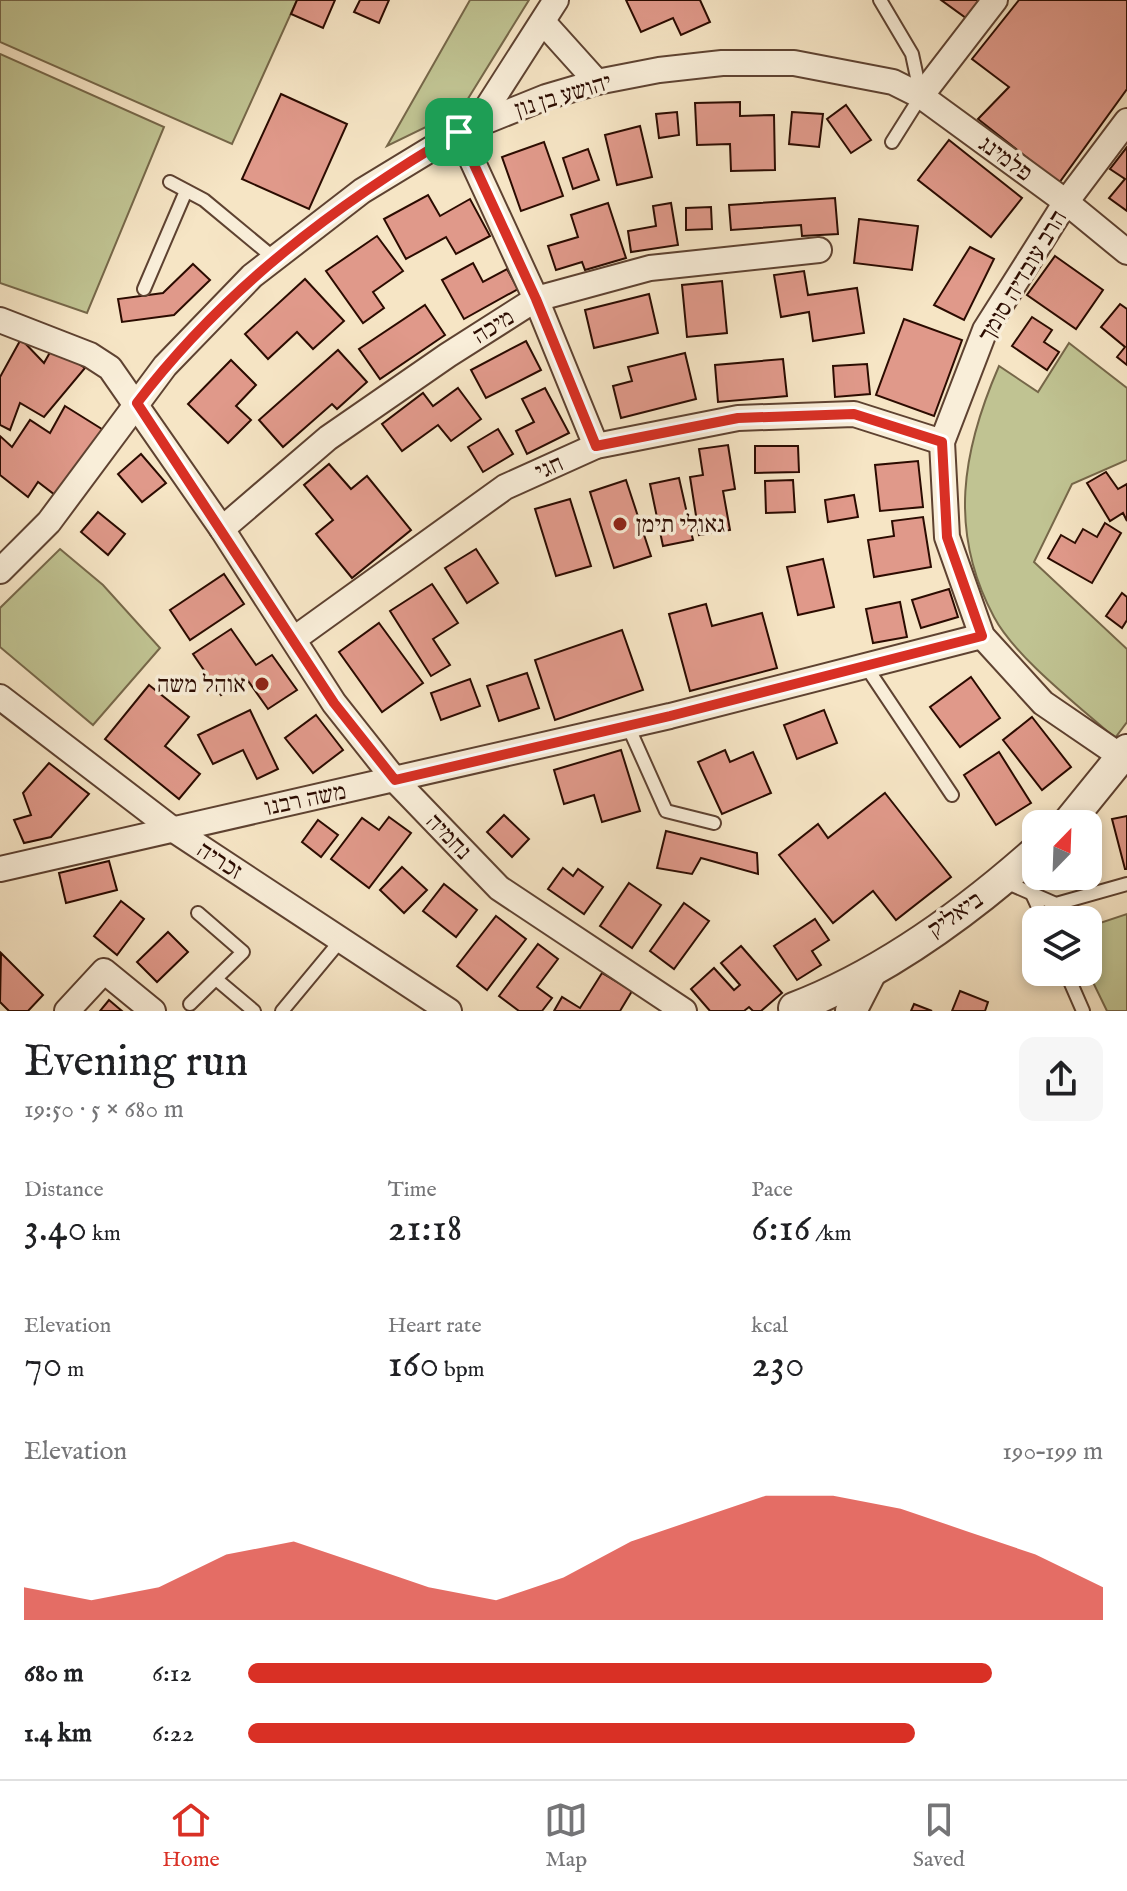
<!DOCTYPE html>
<html lang="en">
<head>
<meta charset="utf-8">
<style>
  :root { --surface:#fff; --page:#f6f6f6; --text:#202124; --muted:#757577; --line:#e0e0e0; --accent:#d93025 }
  body { margin:0; font-family:"IM FELL English","Frank Ruhl Libre",serif; background:var(--page); color:var(--text); height:100vh; display:flex; flex-direction:column; font-size:30px; white-space:nowrap }
  * { box-sizing:border-box; margin:0 }
  p { font-size:26px; color:var(--muted) }
  .icon { flex:none; width:44px; height:44px; fill:none; stroke:currentColor; stroke-width:2; stroke-linecap:round; stroke-linejoin:round }
  .map { position:relative; height:1011px; overflow:hidden }
  .sheet { display:flex; flex-direction:column; background:var(--surface); flex:1 }
  .sheet>* { flex:none }
  .needle { width:52px; rotate:23deg }
  .tools { position:absolute; left:1022px; top:810px; display:grid; gap:16px }
  .tools a { display:grid; place-items:center; width:80px; height:80px; border-radius:16px; background:var(--surface); box-shadow:0 4px 12px #0003; font-size:40px }
  .pin { position:absolute; display:grid; place-items:center; width:68px; height:68px; color:#fff; margin:-34px; border-radius:16px; box-shadow:0 4px 12px #0006 }
  .round { display:grid; place-items:center; flex:none; width:84px; height:84px; border-radius:16px; background:var(--page) }
  .headline { display:flex; align-items:center; justify-content:space-between; height:136px; padding:0 24px }
  h1 { font-size:44px; font-weight:600; line-height:60px }
  .metrics { display:grid; grid-template-columns:repeat(3,1fr); gap:12px; height:136px; padding:8px 24px }
  .metrics div { display:grid; align-content:center }
  .metrics b { font-size:40px; font-weight:600 }
  .metrics small { font-size:22px; font-weight:400 }
  .metrics p { font-size:22px }
  .chart { height:224px; padding:16px 24px }
  .chart p { display:flex; justify-content:space-between }
  .chart svg { width:100%; height:144px; margin-top:8px; fill:var(--accent); opacity:.7 }
  ul { padding:0 24px; list-style:none; font-size:26px }
  li { display:grid; grid-template-columns:128px 96px 1fr; align-items:center; height:60px }
  li i { height:20px; border-radius:10px; background:var(--accent) }
  .tab-bar { display:flex; justify-content:space-around; align-items:center; height:112px; border-top:2px solid var(--line); background:var(--surface); font-size:22px; color:var(--muted) }
  .tab-bar a { display:grid; justify-items:center; gap:4px }
  .tab-bar .current { color:var(--accent) }
  .map>svg:first-child { display:block }
  .green { fill:#c0c392; stroke:#766749; stroke-width:2 }
  .building { fill:#e0998a; stroke:#2b0b00; stroke-width:2 }
  .lines { fill:none; stroke-linecap:round; stroke-linejoin:round }
  .service-casing { stroke:#5e4231; stroke-width:16 }
  .minor-casing { stroke:#5e4231; stroke-width:28 }
  .tertiary-casing { stroke:#5e4231; stroke-width:34 }
  .service { stroke:#f9eed9; stroke-width:12 }
  .minor { stroke:#f9eed9; stroke-width:24 }
  .tertiary { stroke:#f9eed9; stroke-width:30 }
  .route-casing { stroke:#fff; stroke-width:16 }
  .route { stroke:#d93025; stroke-width:10 }
  .poi-dot { fill:#8f2418; stroke:#f9eed9; stroke-width:3 }
  .labels { text-anchor:middle; stroke-width:7; stroke-linejoin:round; paint-order:stroke }
  .street-label { font-size:24px; fill:#2b0b00; stroke:#f9eed9 }
  .poi-label { font-size:24px; fill:#2b0b00; stroke:#f9eed9; text-anchor:start }
</style>
</head>
<body>
<div class="map">
<svg width="1127" height="1011" viewBox="0 0 1127 1011">
  <rect width="100%" height="100%" fill="#f6e5c5"/>
  <filter id="stains"><feTurbulence type="fractalNoise" baseFrequency=".0025" numOctaves="4"/><feColorMatrix values="0 0 0 0 .2 0 0 0 0 .09 0 0 0 0 .02 0 0 0 .5 -.17"/></filter>
  <radialGradient id="worn" r=".72"><stop offset=".6" stop-color="#630" stop-opacity="0"/><stop offset="1" stop-color="#630" stop-opacity=".3"/></radialGradient>
  <g class="green">
    <path d="M0,0h297l-65,144 -232,-102z"/>
    <path d="M470,0h59l-68,110 -74,36z"/>
    <path d="M0,54l164,73 -77,186 -87,-30z"/>
    <path d="M1069,343l58,45v72l-55,24 -38,78 93,87v73l-12,16c-35,-31 -100,-81 -121,-121 -46,-86 -32,-166 5,-251l39,26z"/>
    <path d="M60,549l43,36 57,63 -67,77 -93,-78v-39z"/>
    <path d="M1127,914v97h-20l-19,-39v-45z"/>
  </g>
  <g class="building">
    <path d="M297,0h38l-12,28 -32,-14z"/>
    <path d="M360,0h29l-10,23 -25,-11z"/>
    <path d="M626,0h74l10,22 -29,13 -8,-17 -32,14z"/>
    <path d="M941,0h38l-13,18z"/>
    <path d="M1019,0h108v89l-68,94 -81,-64 31,-32 -37,-28z"/>
    <path d="M281,94l66,30 -38,85 -67,-30z"/>
    <path d="M740,102v14l34,-1 1,55 -44,1 -1,-27 -33,1 -2,-42z"/>
    <path d="M846,105l25,35 -20,13 -24,-34z"/>
    <path d="M677,112l2,23 -20,3 -3,-24z"/>
    <path d="M792,112l31,2 -4,33 -30,-3z"/>
    <path d="M640,126l12,51 -35,8 -12,-50z"/>
    <path d="M949,140l73,58 -31,39 -73,-57z"/>
    <path d="M544,142l19,54 -42,15 -19,-54z"/>
    <path d="M1127,147v64l-18,-13 16,-19 -15,-10z"/>
    <path d="M588,149l11,31 -26,9 -10,-31z"/>
    <path d="M428,195l12,21 30,-17 20,37 -34,18 -10,-17 -40,22 -22,-40z"/>
    <path d="M835,198l3,36 -36,2 -1,-11 -70,5 -2,-25z"/>
    <path d="M608,203l18,55 -41,12 -3,-8 -26,8 -8,-24 30,-9 -7,-22z"/>
    <path d="M671,203l7,42 -47,7 -3,-21 28,-5 -3,-20z"/>
    <path d="M711,207l1,22 -26,1v-22z"/>
    <path d="M859,219l59,7 -6,44 -58,-7z"/>
    <path d="M377,236l26,35 -30,21 11,16 -21,15 -37,-52z"/>
    <path d="M970,247l24,12 -30,61 -30,-15z"/>
    <path d="M1055,256l48,34 -27,39 -49,-34z"/>
    <path d="M473,263l10,19 24,-13 11,20 -54,30 -22,-39z"/>
    <path d="M193,264l17,16 -36,35 -52,7 -4,-23 45,-6z"/>
    <path d="M804,271l4,24 49,-7 7,45 -51,8 -4,-29 -28,5 -7,-42z"/>
    <path d="M305,279l39,42 -31,28 -16,-17 -29,27 -23,-25z"/>
    <path d="M722,281l5,52 -40,4 -5,-52z"/>
    <path d="M649,294l9,39 -64,15 -9,-38z"/>
    <path d="M1120,304l7,5v56l-10,-8 8,-10 -24,-20z"/>
    <path d="M425,305l20,30 -65,44 -21,-30z"/>
    <path d="M1032,317l20,13 -8,12 15,10 -12,18 -35,-24z"/>
    <path d="M904,319l58,21 -28,76 -58,-21z"/>
    <path d="M21,339l23,24 9,-16 32,21 -41,49 -24,-14 -10,27 -10,-5v-48z"/>
    <path d="M526,341l15,29 -55,28 -15,-28z"/>
    <path d="M338,350l29,32 -30,27 -5,-5 -49,43 -24,-27z"/>
    <path d="M685,353l11,46 -75,19 -8,-32 19,-5 -4,-14z"/>
    <path d="M783,359l4,37 -69,6 -3,-37z"/>
    <path d="M231,360l25,25 -20,21 15,14 -23,23 -40,-39z"/>
    <path d="M867,364l3,30 -35,3 -2,-31z"/>
    <path d="M458,388l23,31 -30,22 -13,-16 -36,26 -20,-27 41,-31 10,13z"/>
    <path d="M545,388l24,45 -42,21 -11,-23 18,-9 -12,-23z"/>
    <path d="M65,406l40,25 -46,67 -21,-16 -10,15 -28,-22v-39l12,11 18,-27 20,13z"/>
    <path d="M498,429l15,25 -30,18 -15,-25z"/>
    <path d="M728,445l7,44 -12,2 7,39 -31,5 -9,-58 13,-2 -4,-26z"/>
    <path d="M755,446h43l1,26 -44,1z"/>
    <path d="M141,454l25,29 -24,19 -24,-28z"/>
    <path d="M918,461l5,46 -43,4 -5,-46z"/>
    <path d="M329,464l22,25 16,-13 44,54 -59,48 -36,-44 17,-14 -29,-35z"/>
    <path d="M1106,472l12,17 9,-5v37l-4,-8 -13,8 -23,-38z"/>
    <path d="M679,478l14,62 -30,6 -13,-62z"/>
    <path d="M626,480l25,76 -37,12 -24,-76z"/>
    <path d="M793,480l2,32 -29,1 -1,-32z"/>
    <path d="M854,495l4,22 -30,5 -3,-22z"/>
    <path d="M570,499l21,67 -35,10 -21,-67z"/>
    <path d="M98,512l27,22 -17,21 -27,-23z"/>
    <path d="M923,517l8,50 -57,10 -6,-37 26,-4 -2,-15z"/>
    <path d="M1105,523l16,10 -29,50 -44,-25 13,-23 14,8 8,-14 14,8z"/>
    <path d="M476,549l22,34 -31,20 -22,-35z"/>
    <path d="M823,559l11,48 -36,8 -11,-48z"/>
    <path d="M224,574l20,30 -54,36 -20,-30z"/>
    <path d="M432,584l26,39 -25,16 17,26 -19,11 -41,-65z"/>
    <path d="M949,589l9,28 -37,11 -9,-28z"/>
    <path d="M1122,593l5,4v23l-5,8 -16,-12z"/>
    <path d="M900,602l7,35 -34,6 -7,-34z"/>
    <path d="M706,604l6,22 50,-13 15,55 -87,23 -21,-77z"/>
    <path d="M379,623l44,60 -41,29 -43,-60z"/>
    <path d="M231,629l25,36 16,-10 25,35 -29,19 -22,-31 -25,17 -28,-41z"/>
    <path d="M622,630l21,60 -88,30 -20,-60z"/>
    <path d="M527,673l12,35 -40,13 -12,-35z"/>
    <path d="M971,677l29,41 -40,29 -30,-40z"/>
    <path d="M470,679l10,27 -39,14 -10,-27z"/>
    <path d="M149,685l40,32 -24,29 35,28 -21,25 -74,-60z"/>
    <path d="M250,710l28,59 -21,10 -14,-29 -30,14 -15,-29z"/>
    <path d="M824,710l13,33 -40,16 -13,-34z"/>
    <path d="M316,715l27,35 -30,23 -28,-35z"/>
    <path d="M1032,717l39,50 -29,23 -39,-50z"/>
    <path d="M621,750l19,61 -38,11 -8,-27 -30,9 -10,-34z"/>
    <path d="M725,750l5,12 23,-10 18,41 -49,21 -24,-52z"/>
    <path d="M999,752l32,51 -35,22 -32,-50z"/>
    <path d="M49,763l40,31 -38,43 -27,6 -10,-23 17,-5 -8,-22z"/>
    <path d="M885,793l66,84 -55,43 -23,-29 -40,32 -54,-68 39,-31 10,14z"/>
    <path d="M504,815l25,24 -17,18 -25,-25z"/>
    <path d="M1127,816v53h-2l-13,-50z"/>
    <path d="M389,817l22,16 -42,55 -38,-29 31,-41 17,12z"/>
    <path d="M318,820l20,15 -17,22 -19,-15z"/>
    <path d="M666,831l91,22 1,21 -57,-16 -9,16 -35,-6z"/>
    <path d="M109,861l8,29 -51,13 -7,-30z"/>
    <path d="M402,867l25,23 -23,23 -24,-23z"/>
    <path d="M563,868l10,8 5,-7 25,18 -19,27 -36,-25z"/>
    <path d="M629,883l32,22 -29,43 -32,-22z"/>
    <path d="M444,884l33,26 -21,27 -33,-26z"/>
    <path d="M121,901l23,18 -27,36 -23,-19z"/>
    <path d="M684,903l25,18 -35,48 -24,-18z"/>
    <path d="M496,916l30,23 -39,51 -30,-24z"/>
    <path d="M815,919l14,21 -17,11 9,14 -24,15 -23,-34z"/>
    <path d="M168,932l20,20 -31,30 -20,-20z"/>
    <path d="M538,944l20,15 -21,28 15,11 -10,13h-23l-20,-15z"/>
    <path d="M741,946l41,47 -21,18h-8l-4,-4 -5,4h-34l-19,-22 23,-21 20,22 6,-5 -19,-22z"/>
    <path d="M1,953l42,42 -15,16h-19l-9,-9z"/>
    <path d="M602,973l30,18 -12,20h-66l8,-14 18,11z"/>
    <path d="M960,991l28,11 -3,9h-33z"/>
    <path d="M109,1000l13,11h-22z"/>
    <path d="M914,1004l18,7h-21z"/>
  </g>
  <g class="lines">
    <g class="service-casing">
      <g id="service">
        <path d="M880,0l32,54 9,42 -29,46"/>
        <path d="M170,182l34,18 70,58"/>
        <path d="M144,289l42,-98"/>
        <path d="M867,668l85,127"/>
        <path d="M628,726l38,85 48,12"/>
        <path d="M1003,881l53,23 71,-20"/>
        <path d="M1032,894l12,26"/>
        <path d="M1066,972l17,39"/>
        <path d="M216,979l38,32"/>
        <path d="M190,1004l53,-52 -45,-39"/>
        <path d="M282,1011l59,-71"/>
      </g>
    </g>
    <g class="minor-casing">
      <g id="minor">
        <path d="M543,22l54,60"/>
        <path d="M921,96l74,-96"/>
        <path d="M476,125l80,-125"/>
        <path d="M459,132l77,167 60,147"/>
        <path d="M0,320l90,35 20,13 112,161 112,174 61,77 104,108 185,123"/>
        <path d="M222,529l106,-91 120,-83 88,-56 114,-31 169,-18"/>
        <path d="M0,571l49,-49 116,-156 87,-90 110,-85 97,-59 87,-35 51,-15 62,-12 63,-7h72l99,19 28,14 145,106 61,50"/>
        <path d="M294,639l211,-152 91,-41 142,-28 116,-4 88,28"/>
        <path d="M0,697l171,131 278,183"/>
        <path d="M1122,757l-79,-54 -61,-67 -35,-99 -5,-95 43,-112 81,-128 61,-81"/>
        <path d="M0,869l670,-153 312,-80"/>
        <path d="M67,1011l37,-40 49,40"/>
      </g>
    </g>
    <g class="tertiary-casing">
      <g id="tertiary">
        <path d="M1067,824l60,-74"/>
        <path d="M794,1008c89,-34 171,-94 242,-157"/>
        <path d="M851,1011l19,-37"/>
      </g>
    </g>
    <use href="#service" class="service"/>
    <use href="#minor" class="minor"/>
    <use href="#tertiary" class="tertiary"/>
  </g>
  <g class="lines">
    <g class="route-casing">
      <path id="route" d="M459,132l77,167 60,147 142,-28 116,-4 88,28 5,95 35,99 -312,80 -275,64 -61,-77 -197,-300c87,-114 199,-199 322,-271z"/>
    </g>
    <use href="#route" class="route"/>
  </g>
  <g class="poi-dot">
    <circle cx="620" cy="524" r="8"/>
    <circle cx="262" cy="684" r="8"/>
  </g>
  <g class="labels">
    <g class="street-label">
      <text transform="translate(563 95) rotate(-17)" y="8">יהושע בן נון</text>
      <text transform="translate(1006 158) rotate(36)" y="8">פלמינג</text>
      <text transform="translate(1022 276) rotate(-59)" y="8">הרב עובדיה סומך</text>
      <text transform="translate(493 326) rotate(-32)" y="8">מיכה</text>
      <text transform="translate(549 467) rotate(-24)" y="8">חגי</text>
      <text transform="translate(305 799) rotate(-12)" y="8">משה רבנו</text>
      <text transform="translate(449 836) rotate(46)" y="8">נחמיה</text>
      <text transform="translate(220 860) rotate(33)" y="8">זכריה</text>
      <text transform="translate(955 914) rotate(-35)" y="8">ביאליק</text>
    </g>
    <g class="poi-label">
      <text x="636" y="532">גאולי תימן</text>
      <text x="246" y="692" text-anchor="end">אוהל משה</text>
    </g>
  </g>
  <rect width="100%" height="100%" filter="url(#stains)"/>
  <rect width="100%" height="100%" fill="url(#worn)"/>
</svg>
<div class="tools">
<a><svg class="needle" viewBox="-14 -14 28 28"><path d="M0-13l5 13h-10z" fill="#e53935"/><path d="M0 13l5-13h-10z" fill="#757577"/></svg></a>
<a><svg class="icon" aria-label="layers" viewBox="0 0 24 24"><path d="M12 4l9 5-9 5-9-5zM3 14l9 5 9-5"/></svg></a>
</div>
<div class="pin" style="left:459px;top:132px;background:#1e9e55"><svg class="icon" aria-label="arrive" viewBox="0 0 24 24"><path d="M6 21V4h12l-3 4 3 4H6"/></svg></div>
</div>
<section class="sheet">
<div class="headline"><div><h1>Evening run</h1><p>19:50 · 5 × 680 m</p></div><a class="round"><svg class="icon" aria-label="share" viewBox="0 0 24 24"><path d="M12 15V3M7 8l5-5 5 5M5 13v7h14v-7"/></svg></a></div>
<div class="metrics">
<div><p>Distance</p><b>3.40<small> km</small></b></div>
<div><p>Time</p><b>21:18</b></div>
<div><p>Pace</p><b>6:16<small> /km</small></b></div>
</div>
<div class="metrics">
<div><p>Elevation</p><b>70<small> m</small></b></div>
<div><p>Heart rate</p><b>160<small> bpm</small></b></div>
<div><p>kcal</p><b>230</b></div>
</div>
<div class="chart"><p><span>Elevation</span>190–199 m</p>
<svg viewBox="0 0 160 44" preserveAspectRatio="none"><path d="M0 44V34L10 38L20 34L30 24L40 20L50 27L60 34L70 38L80 31L90 20L100 13L110 6L120 6L130 10L140 17L150 24L160 34V44z"/></svg>
</div>
<ul>
<li><b>680 m</b>6:12<i style="width:87%"></i></li>
<li><b>1.4 km</b>6:22<i style="width:78%"></i></li>
</ul>
</section>
<nav class="tab-bar">
<a class="current"><svg class="icon" aria-label="home" viewBox="0 0 24 24"><path d="M3 11l9-7 9 7M6 9v11h12V9"/></svg>Home</a>
<a><svg class="icon" aria-label="map" viewBox="0 0 24 24"><path d="M3 6l6-2 6 2 6-2v14l-6 2-6-2-6 2zM9 4v14M15 6v14"/></svg>Map</a>
<a><svg class="icon" aria-label="saved" viewBox="0 0 24 24"><path d="M7 4h10v16l-5-4-5 4z"/></svg>Saved</a>
</nav>
</body>
</html>
